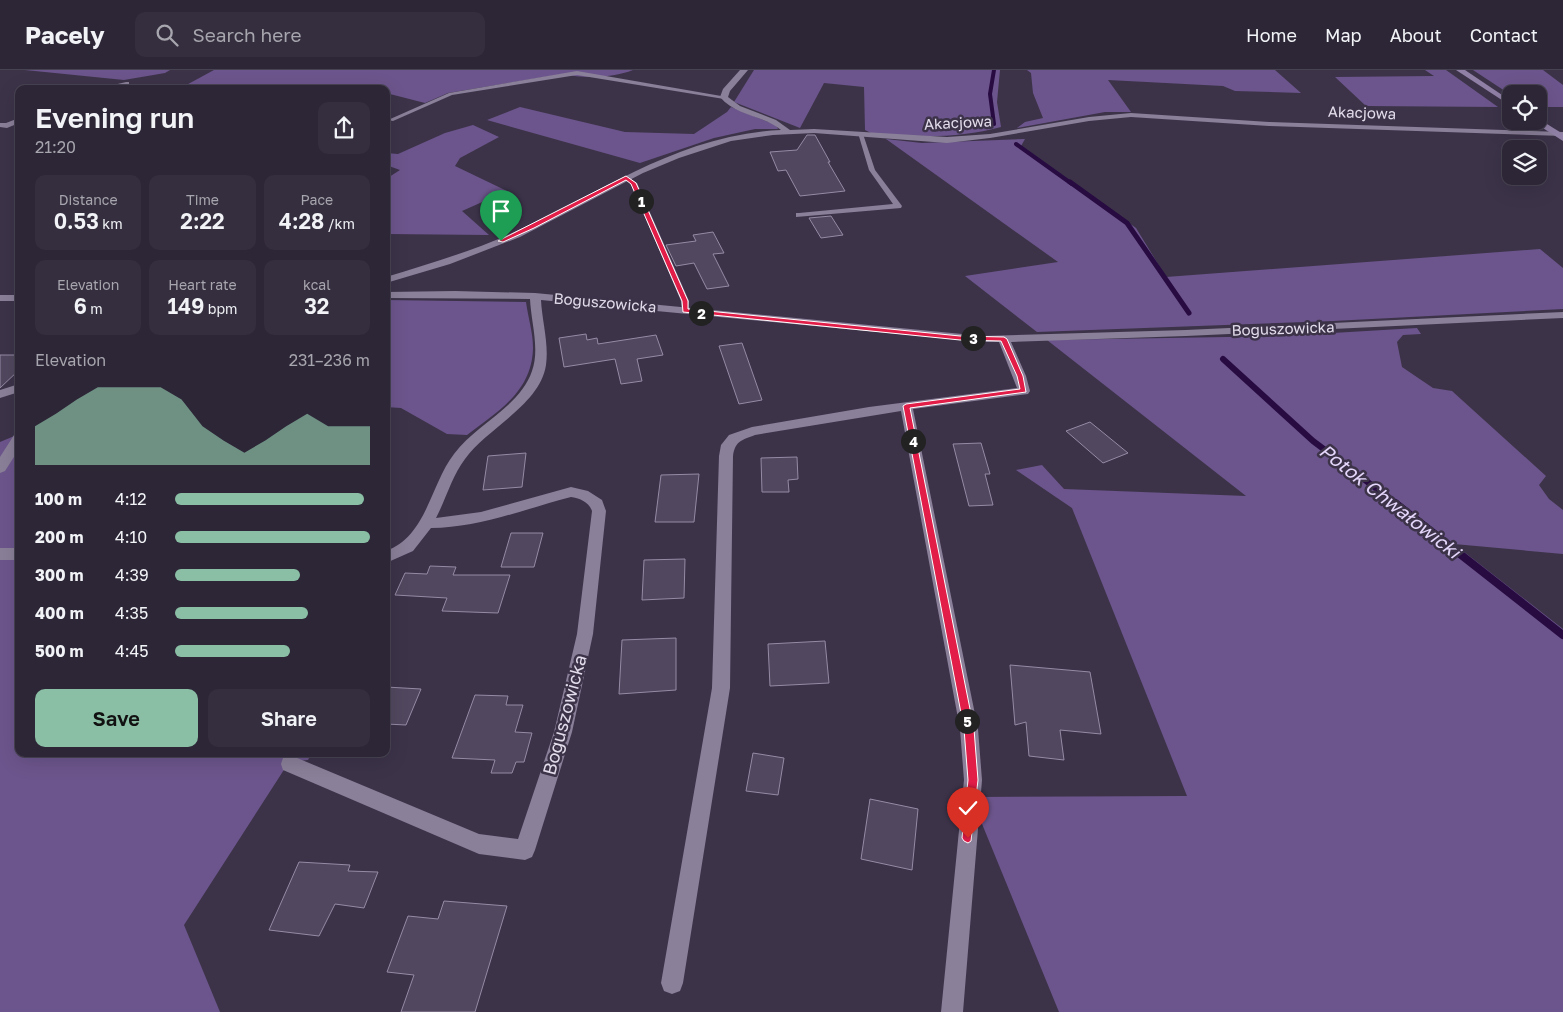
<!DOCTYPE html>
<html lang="en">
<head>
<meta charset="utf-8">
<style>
  :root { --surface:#2d2637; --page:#352e3f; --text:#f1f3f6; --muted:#a7a5ad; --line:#484352; --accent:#8abfa5 }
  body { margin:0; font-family:"Golos Text",sans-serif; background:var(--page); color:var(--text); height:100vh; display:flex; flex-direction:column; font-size:19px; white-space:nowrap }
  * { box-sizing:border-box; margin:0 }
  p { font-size:16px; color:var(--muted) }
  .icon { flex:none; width:28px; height:28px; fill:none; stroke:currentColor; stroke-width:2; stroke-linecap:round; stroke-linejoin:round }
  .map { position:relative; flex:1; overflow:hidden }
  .sheet { position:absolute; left:15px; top:15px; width:375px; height:672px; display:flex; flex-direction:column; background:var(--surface); border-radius:10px; box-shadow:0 5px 20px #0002,0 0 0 1px var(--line) }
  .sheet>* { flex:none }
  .buttons { position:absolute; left:1502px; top:15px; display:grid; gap:10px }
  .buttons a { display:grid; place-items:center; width:45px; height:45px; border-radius:10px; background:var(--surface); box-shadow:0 5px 20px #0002,0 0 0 1px var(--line); font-size:25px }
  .pin { position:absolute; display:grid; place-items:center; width:42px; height:42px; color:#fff; margin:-51px -21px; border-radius:50% 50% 50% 0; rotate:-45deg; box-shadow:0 0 5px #0007 }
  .pin .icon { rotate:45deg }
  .km { position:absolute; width:25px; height:25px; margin:-12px; border-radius:50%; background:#222; color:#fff; font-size:14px; line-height:25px; text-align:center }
  .round { display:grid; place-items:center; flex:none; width:52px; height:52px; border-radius:10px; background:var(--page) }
  .head { display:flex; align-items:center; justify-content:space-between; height:85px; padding:0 20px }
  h1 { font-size:28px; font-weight:600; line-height:38px }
  .stats { display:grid; grid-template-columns:repeat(3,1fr); gap:8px; height:85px; padding:5px 20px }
  .stats div { display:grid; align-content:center; border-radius:10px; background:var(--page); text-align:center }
  .stats b { font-size:21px; font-weight:600 }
  .stats small { font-size:14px; font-weight:400 }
  .stats p { font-size:14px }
  .chart { height:140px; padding:10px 20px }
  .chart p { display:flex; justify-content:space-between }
  .chart svg { width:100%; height:90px; margin-top:5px; fill:var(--accent); opacity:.7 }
  .button { display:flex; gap:10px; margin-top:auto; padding:10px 20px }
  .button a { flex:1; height:58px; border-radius:10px; background:var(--accent); color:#111; font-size:20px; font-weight:600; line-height:58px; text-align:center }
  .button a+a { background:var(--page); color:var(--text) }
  ul { padding:0 20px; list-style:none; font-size:16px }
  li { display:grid; grid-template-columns:80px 60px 1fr; align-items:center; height:38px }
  li i { height:12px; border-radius:6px; background:var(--accent) }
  header { display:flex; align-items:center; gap:30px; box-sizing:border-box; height:70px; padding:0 25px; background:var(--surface); border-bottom:1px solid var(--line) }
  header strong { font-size:24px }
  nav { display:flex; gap:28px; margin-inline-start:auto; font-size:18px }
  .search { width:350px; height:45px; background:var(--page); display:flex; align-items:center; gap:12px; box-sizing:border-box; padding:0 18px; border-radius:10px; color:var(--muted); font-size:19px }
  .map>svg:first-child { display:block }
  .green { fill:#6c558c }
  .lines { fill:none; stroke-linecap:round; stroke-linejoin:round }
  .stream-far3 { stroke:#270b41; stroke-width:4 }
  .stream-far2 { stroke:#270b41; stroke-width:5 }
  .stream-far1 { stroke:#270b41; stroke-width:6 }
  .stream { stroke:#270b41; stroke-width:8 }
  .building { fill:#51485f; stroke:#958ba5 }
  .lane { fill:#8a8099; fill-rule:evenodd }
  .street { fill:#8a8099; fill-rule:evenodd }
  .secondary { fill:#9080a6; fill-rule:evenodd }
  .route { fill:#e11d48; stroke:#fff }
  .labels { text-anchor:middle; stroke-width:5; stroke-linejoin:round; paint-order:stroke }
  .far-street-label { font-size:15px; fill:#e2dceb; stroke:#3c3349 }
  .street-label { font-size:18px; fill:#e2dceb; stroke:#3c3349 }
  .water-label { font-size:19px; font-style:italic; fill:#e5d7fb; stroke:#3c3349 }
</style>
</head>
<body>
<header>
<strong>Pacely</strong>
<div class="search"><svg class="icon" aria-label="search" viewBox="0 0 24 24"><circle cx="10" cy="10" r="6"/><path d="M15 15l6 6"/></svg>Search here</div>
<nav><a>Home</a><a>Map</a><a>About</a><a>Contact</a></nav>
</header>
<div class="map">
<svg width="1563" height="942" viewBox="0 0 1563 942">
  <rect width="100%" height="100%" fill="#3c3349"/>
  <g class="green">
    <path d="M25,0h145l-5,3 -41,7z"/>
    <path d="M214,0h419c-20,8 -49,9 -70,4l-115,19 -23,10 -39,-10v-4h-19l-13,-4 -2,4h-173z"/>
    <path d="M754,0h246l-3,32 4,25c-43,12 -86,10 -130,6l-6,-3 -1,-43 -40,-4 -24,45 -66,-26z"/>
    <path d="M1027,0h248l26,23 -66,-2 -12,-5 -115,-6 23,32h-26l-88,16 8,-6 18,-4 -10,-25 -2,-20z"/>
    <path d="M1425,0h21l52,37 -132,-1 -31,-29 99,-1z"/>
    <path d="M1473,0h70l20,15v22h-24v-13h-28v1z"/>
    <path d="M520,37l105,25 69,2 33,-22 4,-5 45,18 2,4h-23l-41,9 -74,25 -153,-43z"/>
    <path d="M473,55l26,12 -39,21 -5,8 52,25 -45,20 27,24 -103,-1v-55l14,-9 -14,-5v-12l12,1 47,-21z"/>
    <path d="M886,69l36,4 103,-4 -4,7 115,82 30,49 374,-28 23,19v41l-230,12 -296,11 -72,-56 93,-14z"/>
    <path d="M386,230l140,2c2,15 7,31 7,46 -1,44 -35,63 -66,87l-20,-1 -46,-26 -15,-1z"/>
    <path d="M1417,258l4,6 -18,1 -6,7 5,25 31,21 19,3 94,85 -7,9 10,14 14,11v44l-109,-10 109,85v383h-504l-88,-215 216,-1 -115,-288 -56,-38 26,-5 22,24 182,7 -199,-156 235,-4z"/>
    <path d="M19,364v320h292l-3,6 -19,2 -105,163 36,87h-220v-570z"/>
  </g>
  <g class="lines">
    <g class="stream-far3">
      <path d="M994,0l-4,24 4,30"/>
      <path d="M1016,74l56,40"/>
    </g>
    <path class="stream-far2" d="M1070,112l57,41 62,90"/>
    <path class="stream-far1" d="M1223,289l90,82 84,63"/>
    <path class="stream" d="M1395,433l168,132"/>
  </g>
  <g class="building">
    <path d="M807,65h8l15,27h-2l17,29 -45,5 -14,-26 -8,1 -8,-19 27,-2z"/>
    <path d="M831,146l12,19 -22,3 -12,-20z"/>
    <path d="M713,162l11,21 -11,1 16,32 -22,3 -13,-26 -18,3 -10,-21 30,-4 -3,-6z"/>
    <path d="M586,264l1,6 10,-2 1,6 58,-9 7,20 -26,4 5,22 -21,3 -6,-25 -51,8 -5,-29z"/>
    <path d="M742,273l20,57 -23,4 -20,-58z"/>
    <path d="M0,285h19v15l-19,18z"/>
    <path d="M1090,352l16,13 22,18 -25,10 -37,-32z"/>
    <path d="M981,373l9,31h-5l8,31 -24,1 -16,-62z"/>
    <path d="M526,383l-4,34 -39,3 5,-34z"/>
    <path d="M797,387l1,22 -10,1 1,12h-27l-1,-34z"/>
    <path d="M699,404l-5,48h-39l6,-47z"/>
    <path d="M511,463h32l-9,34h-33z"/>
    <path d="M685,489l-1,39 -42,2 2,-40z"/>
    <path d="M430,496l26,1 -3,8h57l-12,38 -56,-2 5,-13 -52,-3 10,-22 22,1z"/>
    <path d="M676,568v52l-57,4 3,-54z"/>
    <path d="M825,571l4,42 -59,3 -2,-42z"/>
    <path d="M1010,595l80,7 11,62 -41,-4 4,30 -35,-4 -3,-34 -11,3z"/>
    <path d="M386,617l35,2 -15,36 -20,-1z"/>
    <path d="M475,625l33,1 -2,9h17l-8,27 17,1 -8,29h-8l-4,11h-21l4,-13 -43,-2z"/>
    <path d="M753,683l31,5 -6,37 -32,-4z"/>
    <path d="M870,729l48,10 -6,61 -51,-11z"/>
    <path d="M299,792l51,3 -2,6 30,1 -14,36 -29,-4 -16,32 -50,-6z"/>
    <path d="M444,831l63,5 -32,106h-74l13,-37 -27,-3 21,-56 30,3z"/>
  </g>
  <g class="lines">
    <g class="lane">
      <path d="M577,1l150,26 -3,2 -147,-24 -125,20 -59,26 -5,-1 61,-27z"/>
      <path d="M858,63l5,1 12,36 27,36 -1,2 -105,9v-4h3l94,-9 -24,-34z"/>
      <path d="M624,107h4l9,6 52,118 -1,12h-6l-1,-12 -50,-117 -7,-5z"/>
    </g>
    <g class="street">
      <path d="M740,0h8l-18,21 -2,6 12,9 36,14 14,10 24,-1 133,8 43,-3 99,-17 42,-4 138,9 294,10v4l-294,-10 -138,-9 -42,4 -99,17 -43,5 -133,-10 -41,2 -42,6 -52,17 -36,15 -123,64 -70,27 -64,19v-6c43,-13 86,-26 126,-44 90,-40 166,-98 269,-103 -18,-15 -45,-14 -61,-33l3,-8z"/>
      <path d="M126,12h3v4l-16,3h-16z"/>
      <path d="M19,48v5l-12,5 -7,-1v-4h6z"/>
      <path d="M455,221l80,2 448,43 203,-6 377,-18v6l-377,18 -175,6 15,34 4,15 -2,3 -115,15 65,320 4,51 -19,232h-22l23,-232 -4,-51 -59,-318 -146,24c-13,5 -20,6 -22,21l-3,232 -47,295 -3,8 -8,3 -8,-3 -3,-8 51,-295 7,-232 2,-11 8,-10 23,-8 117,-20 148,-19 -18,-46h-16l-442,-42c1,21 8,43 5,65 -6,40 -59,63 -81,94 -13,17 -19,40 -29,59l45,-6 90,-25 17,4 14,9 4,11 -13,123 -21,98 -37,118 -3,7 -7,3 -46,-6 -196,-84 -2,-6 2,-6 7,-3 189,79 39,5 36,-107 23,-98 15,-123c-3,-9 -13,-13 -21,-14 -47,12 -92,31 -140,31l-18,23 -27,12v-12c41,-15 44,-66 68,-97 22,-30 66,-47 78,-83 8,-22 -1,-49 -2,-72l-144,-1v-6z"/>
      <rect x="0" y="225" width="19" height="6"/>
      <path d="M19,314v8l-19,6v-8z"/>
      <path d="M19,364v15l-14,22 -5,2v-16l14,-22z"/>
      <rect x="0" y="478" width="19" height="12"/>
    </g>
    <g class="secondary">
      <path d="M1456,0h9l46,31v5z"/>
      <path d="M1539,49l24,15v7l-28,-18 -1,-2h5z"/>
    </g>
  </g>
  <path class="route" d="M626,106l10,7 52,118v8l272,27 44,1 3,2 16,37 3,16 -116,16 64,321 4,51 -7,61 -3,2 -4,-2 -2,-3 6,-58 -4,-51 -61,-323 3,-2 114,-15 -3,-13 -16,-35 -41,-1 -277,-28 -1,-11 -51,-117 -5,-4 -92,48 -31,14 -5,-1z"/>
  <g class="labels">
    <g class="far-street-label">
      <text transform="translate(1362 43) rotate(2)" y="5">Akacjowa</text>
      <text transform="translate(958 53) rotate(-3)" y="5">Akacjowa</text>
      <text transform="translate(605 233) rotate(5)" y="5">Boguszowicka</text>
      <text transform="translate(1283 259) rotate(-2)" y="5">Boguszowicka</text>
    </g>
    <g class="street-label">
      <text transform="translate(565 645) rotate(-75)" y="6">Boguszowicka</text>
    </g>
    <g class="water-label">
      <text transform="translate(1390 431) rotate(38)" y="7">Potok Chwałowicki</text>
    </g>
  </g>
</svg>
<div class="buttons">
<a><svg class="icon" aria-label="locate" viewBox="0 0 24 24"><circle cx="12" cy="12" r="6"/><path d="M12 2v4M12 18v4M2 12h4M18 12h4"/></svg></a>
<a><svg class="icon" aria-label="layers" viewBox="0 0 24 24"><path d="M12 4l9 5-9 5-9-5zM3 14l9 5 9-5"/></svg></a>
</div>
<div class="pin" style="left:501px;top:171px;background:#1e9e55"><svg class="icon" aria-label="arrive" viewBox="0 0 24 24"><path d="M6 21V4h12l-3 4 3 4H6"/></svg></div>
<div class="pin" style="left:968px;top:768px;background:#d93025"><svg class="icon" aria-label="check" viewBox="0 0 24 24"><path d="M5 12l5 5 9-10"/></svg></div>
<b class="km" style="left:641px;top:131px">1</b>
<b class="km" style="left:701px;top:243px">2</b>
<b class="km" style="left:973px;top:268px">3</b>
<b class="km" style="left:913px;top:371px">4</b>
<b class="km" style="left:967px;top:651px">5</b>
<section class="sheet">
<div class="head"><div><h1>Evening run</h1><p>21:20</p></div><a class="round"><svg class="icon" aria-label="share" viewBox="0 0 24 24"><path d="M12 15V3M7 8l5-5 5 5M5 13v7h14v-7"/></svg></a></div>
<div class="stats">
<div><p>Distance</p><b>0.53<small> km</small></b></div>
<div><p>Time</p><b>2:22</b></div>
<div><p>Pace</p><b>4:28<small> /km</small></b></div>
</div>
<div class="stats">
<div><p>Elevation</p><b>6<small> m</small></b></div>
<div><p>Heart rate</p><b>149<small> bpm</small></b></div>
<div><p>kcal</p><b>32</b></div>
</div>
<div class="chart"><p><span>Elevation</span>231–236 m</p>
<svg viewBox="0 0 160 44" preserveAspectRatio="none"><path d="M0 44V25L10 19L20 12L30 6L40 6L50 6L60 6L70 12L80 25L90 32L100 38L110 32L120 25L130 19L140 25L150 25L160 25V44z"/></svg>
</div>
<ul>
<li><b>100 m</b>4:12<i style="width:97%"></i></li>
<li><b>200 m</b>4:10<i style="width:100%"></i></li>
<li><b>300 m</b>4:39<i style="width:64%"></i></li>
<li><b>400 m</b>4:35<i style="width:68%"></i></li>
<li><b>500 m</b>4:45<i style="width:59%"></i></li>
</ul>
<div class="button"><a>Save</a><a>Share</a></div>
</section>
</div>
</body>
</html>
